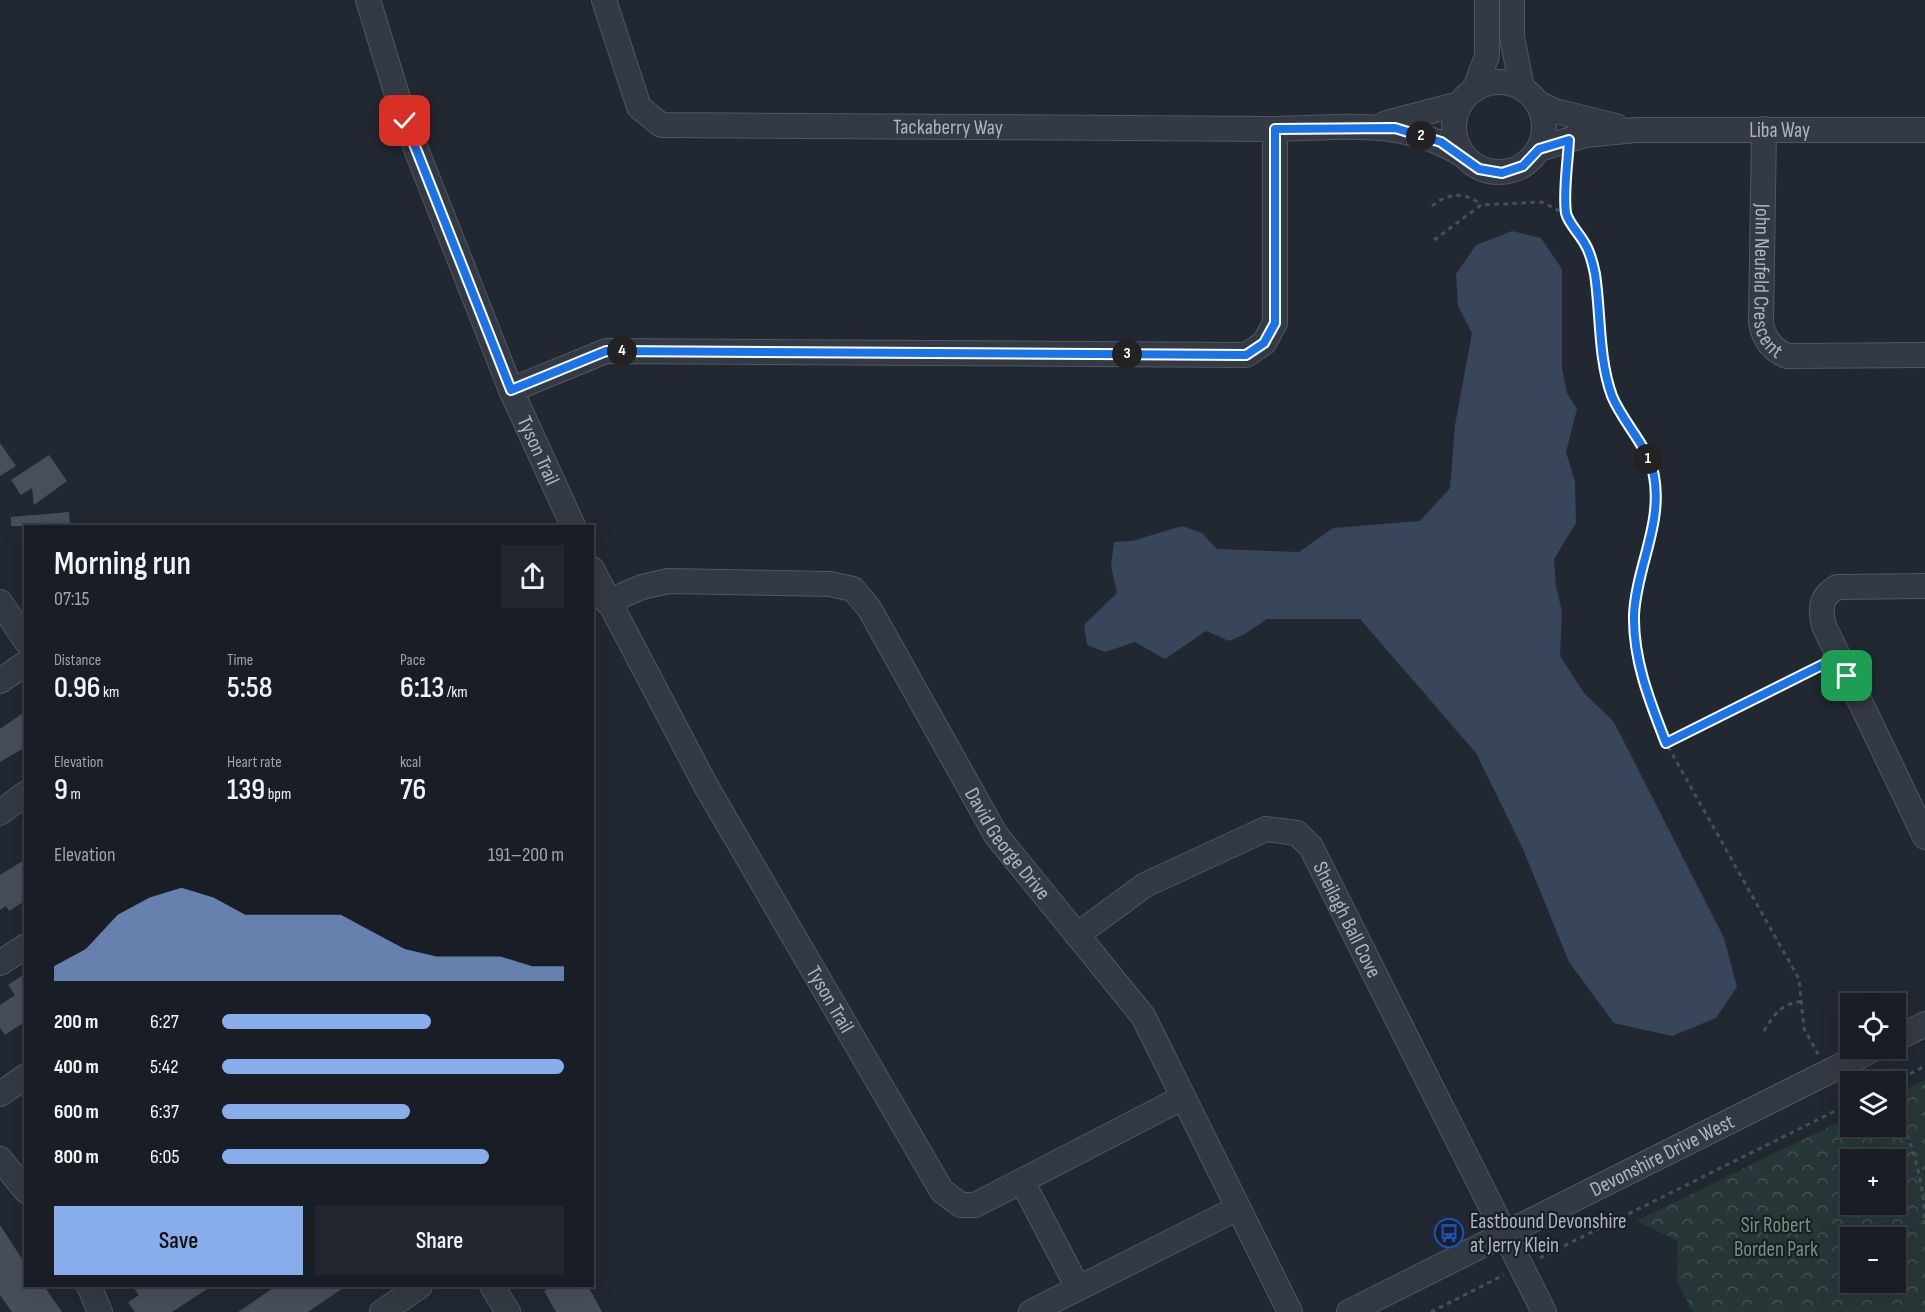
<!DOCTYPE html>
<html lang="en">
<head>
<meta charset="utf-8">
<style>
  :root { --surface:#191e26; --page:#22272e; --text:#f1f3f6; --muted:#9fa2a7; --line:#373c43; --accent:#89acea }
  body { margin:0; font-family:"Sofia Sans Condensed",sans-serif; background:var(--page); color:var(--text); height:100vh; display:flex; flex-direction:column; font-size:22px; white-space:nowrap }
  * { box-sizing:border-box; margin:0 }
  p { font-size:20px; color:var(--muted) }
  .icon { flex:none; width:33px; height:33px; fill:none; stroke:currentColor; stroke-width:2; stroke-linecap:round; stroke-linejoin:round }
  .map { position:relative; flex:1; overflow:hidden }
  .panel { position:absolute; left:24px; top:525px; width:570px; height:762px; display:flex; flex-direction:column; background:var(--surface); border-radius:0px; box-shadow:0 6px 24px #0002,0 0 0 2px var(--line) }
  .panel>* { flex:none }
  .fabs { position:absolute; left:1840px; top:993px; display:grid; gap:12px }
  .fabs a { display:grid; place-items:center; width:66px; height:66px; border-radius:0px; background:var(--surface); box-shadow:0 6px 24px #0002,0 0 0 2px var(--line); font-size:30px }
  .pin { position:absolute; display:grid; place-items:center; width:51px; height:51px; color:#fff; margin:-26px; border-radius:12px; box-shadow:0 3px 9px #0006 }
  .km { position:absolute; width:30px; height:30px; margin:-15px; border-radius:50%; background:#222; color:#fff; font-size:16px; line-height:30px; text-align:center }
  .round { display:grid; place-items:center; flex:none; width:63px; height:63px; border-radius:0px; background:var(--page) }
  .overview { display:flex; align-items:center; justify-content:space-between; height:102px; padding:0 30px }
  h1 { font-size:33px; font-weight:600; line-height:45px }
  .stats { display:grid; grid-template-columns:repeat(3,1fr); gap:9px; height:102px; padding:6px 30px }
  .stats div { display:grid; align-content:center }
  .stats b { font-size:30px; font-weight:600 }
  .stats small { font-size:16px; font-weight:400 }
  .stats p { font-size:16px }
  .chart { height:168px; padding:12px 30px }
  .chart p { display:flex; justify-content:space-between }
  .chart svg { width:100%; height:108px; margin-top:6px; fill:var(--accent); opacity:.7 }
  .cta { display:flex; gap:12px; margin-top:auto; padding:12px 30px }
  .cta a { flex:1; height:69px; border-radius:0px; background:var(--accent); color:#111; font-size:24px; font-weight:600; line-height:69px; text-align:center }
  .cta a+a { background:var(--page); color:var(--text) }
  ul { padding:0 30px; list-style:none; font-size:20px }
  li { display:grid; grid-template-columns:96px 72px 1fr; align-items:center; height:45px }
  li i { height:15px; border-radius:8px; background:var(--accent) }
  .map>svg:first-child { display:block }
  .park { fill:url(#park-crowns); fill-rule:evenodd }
  .water { fill:#38455a }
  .building { fill:#474f5c }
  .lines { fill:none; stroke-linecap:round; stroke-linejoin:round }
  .minor-casing { stroke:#515761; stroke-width:26 }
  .path { stroke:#445255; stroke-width:3; stroke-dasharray:4.5 4.5; stroke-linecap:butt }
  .minor { stroke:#343a43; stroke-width:24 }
  .route-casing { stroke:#fff; stroke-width:12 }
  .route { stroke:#1a73e8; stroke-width:8 }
  .labels { text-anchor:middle; stroke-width:4.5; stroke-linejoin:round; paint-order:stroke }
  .street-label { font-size:21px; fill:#aeb4c0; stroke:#191f27 }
  .poi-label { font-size:21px; fill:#aeb4c0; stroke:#191f27; text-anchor:start }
  .park-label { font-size:21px; fill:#709379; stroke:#191f27 }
</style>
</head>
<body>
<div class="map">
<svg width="1925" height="1312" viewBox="0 0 1925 1312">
  <defs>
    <pattern id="park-crowns" width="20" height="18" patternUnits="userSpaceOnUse" patternTransform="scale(1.5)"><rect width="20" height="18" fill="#273737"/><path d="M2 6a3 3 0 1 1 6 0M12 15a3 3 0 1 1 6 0" fill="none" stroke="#445252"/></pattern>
  </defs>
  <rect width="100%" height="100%" fill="#212832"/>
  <path class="park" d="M1925,1080v232h-232l-16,-30 1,-41 -42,-20 215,-105v10h45v-32zM1851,1160h45v44h-45zM1851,1238h45v44h-45z"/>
  <path class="water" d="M1512,231l29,7 21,31v99l5,25 10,16 -11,43 9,30 1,41 -22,36 2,27 6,26 -2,44 24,37 30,29 110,216 13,49 -21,31 -44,18 -58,-13 -45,-61 -46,-113 -47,-96 -116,-134h-93l-22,15 -16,7 -23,-10 -41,28 -30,-17 -30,10 -18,-7 -3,-20 33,-32 -6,-27 3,-24 18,-1 50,-15 20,7 15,16 82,3 34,-24 87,-7 30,-33 5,-63 17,-92 -14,-27 -2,-32 20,-29z"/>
  <g class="building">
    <path d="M0,443l16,23 -16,10z"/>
    <path d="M49,455l18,26 -33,24 -2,-17 -11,7 -10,-15z"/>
    <path d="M69,512l1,14h-59v-9z"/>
    <path d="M26,711v36l-26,15v-33z"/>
    <path d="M26,859v41l-17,11 -3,-5 -6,4v-35z"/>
    <path d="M26,973v48l-21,14 -5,-7v-23l15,-10 -7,-10z"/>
    <path d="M0,1225l26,40v21h18l18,26h-50l-12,-17z"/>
    <path d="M132,1286h80l-40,26h-37l-7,-10 11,-7z"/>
    <path d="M276,1286h70l-38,26h-70z"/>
    <path d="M554,1286h34l14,26h-46l-12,-21z"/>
  </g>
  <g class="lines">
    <g class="minor-casing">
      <g id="minor">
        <path id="s1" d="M368,0l37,121 106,269 62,136"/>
        <path id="s2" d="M604,0l35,107 22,18 614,4c68,-1 125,-12 186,25"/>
        <path d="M1512,0v37l10,51"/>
        <circle cx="1499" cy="127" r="45"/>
        <path d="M1475,88l12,-32v-56"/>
        <path d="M1538,103l17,8 61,15"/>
        <path d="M1386,123l73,-19"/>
        <path id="s3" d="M1764,129l-3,194c3,16 11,27 26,33l138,-1"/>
        <path id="s4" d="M1539,149l46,-14 51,-5h289"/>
        <path d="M511,390l95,-39 640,4 18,-12 11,-20v-194"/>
        <path id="s5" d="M592,569l114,217 236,405 19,14h14l207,-107"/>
        <path d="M1925,586l-88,1c-17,10 -17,21 -13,39l101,211"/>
        <path d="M0,602l26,39"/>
        <path id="s6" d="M607,602l35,-15 26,-6 162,3 23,5 16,19 127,227 147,181 147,296"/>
        <path d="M0,681l26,-18"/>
        <path d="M0,813l26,-20"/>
        <path id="s7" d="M1077,935l68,-50 121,-56 31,4 14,14 233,465"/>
        <path d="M0,963l26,-17"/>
        <path d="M1896,1039l29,-15"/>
        <path d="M0,1094l26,-18"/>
        <path d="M0,1159l26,32"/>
        <path d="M1022,1181l56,107"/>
        <path d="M89,1286l11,26"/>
        <path d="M492,1286l16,26"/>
        <path d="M382,1312l38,-26"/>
        <path d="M1031,1312l207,-104"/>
        <path id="s8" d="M1349,1312l527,-264"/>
      </g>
    </g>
    <g class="path">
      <path d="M1568,162l-2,52 20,30 8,26 12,101 6,23 9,22 24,36 9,23 2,22 -3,31 -11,37 -8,50 4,43 9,37 19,48 133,236 5,50 14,25"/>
      <path d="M1432,206c15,-13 34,-15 49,-1"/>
      <path d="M1434,240l47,-35 61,-3 24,12"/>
      <path d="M1666,743l154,-77"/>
      <path d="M1764,1031c11,-18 17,-27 39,-30"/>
      <path d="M1894,1082l31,-16"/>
      <path d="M1896,1110c18,36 28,74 29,114"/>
      <path d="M1540,1258l311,-155"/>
      <path d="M1431,1312l73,-37"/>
    </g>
    <use href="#minor" class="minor"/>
  </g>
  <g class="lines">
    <g class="route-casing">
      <path id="route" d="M405,121l106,269 95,-39 640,4 18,-12 11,-20v-194l120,-1 46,14 38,27 23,4 21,-7 16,-17 30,-9c-1,21 -6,52 -3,73 2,10 14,21 19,31 5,8 8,20 10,30 6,39 3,84 17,122 11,27 37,51 42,80 9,48 -18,92 -20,139 -1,45 16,87 32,128l172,-86 9,19"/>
    </g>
    <use href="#route" class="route"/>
  </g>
  <defs>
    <g id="bus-ring" transform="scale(1.5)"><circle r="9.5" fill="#191f27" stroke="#1a4fb4" stroke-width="1.5"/><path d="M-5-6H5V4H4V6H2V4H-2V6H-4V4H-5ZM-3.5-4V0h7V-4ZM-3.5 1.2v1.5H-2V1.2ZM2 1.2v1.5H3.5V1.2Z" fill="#1a4fb4"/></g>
  </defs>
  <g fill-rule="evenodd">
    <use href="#bus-ring" x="1449" y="1233"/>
  </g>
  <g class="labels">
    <g class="street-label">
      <text dy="7" stroke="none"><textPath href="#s2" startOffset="428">Tackaberry Way</textPath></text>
      <text dy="7" stroke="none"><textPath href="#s4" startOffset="243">Liba Way</textPath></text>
      <text dy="7" stroke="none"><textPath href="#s3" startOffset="153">John Neufeld Crescent</textPath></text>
      <text dy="7" stroke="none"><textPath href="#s1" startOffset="482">Tyson Trail</textPath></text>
      <text dy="7" stroke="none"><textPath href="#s6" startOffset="549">David George Drive</textPath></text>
      <text dy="7" stroke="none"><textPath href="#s7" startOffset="350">Sheilagh Ball Cove</textPath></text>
      <text dy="7" stroke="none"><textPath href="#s5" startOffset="492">Tyson Trail</textPath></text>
      <text dy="7" stroke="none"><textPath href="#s8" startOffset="350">Devonshire Drive West</textPath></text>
    </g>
    <g class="poi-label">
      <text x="1470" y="1228">Eastbound Devonshire<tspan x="1470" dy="24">at Jerry Klein</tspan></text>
    </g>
    <g class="park-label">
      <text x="1776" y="1232">Sir Robert<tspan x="1776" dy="24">Borden Park</tspan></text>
    </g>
  </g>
</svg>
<div class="fabs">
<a><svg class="icon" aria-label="locate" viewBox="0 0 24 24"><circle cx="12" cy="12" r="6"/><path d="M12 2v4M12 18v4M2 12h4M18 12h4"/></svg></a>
<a><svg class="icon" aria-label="layers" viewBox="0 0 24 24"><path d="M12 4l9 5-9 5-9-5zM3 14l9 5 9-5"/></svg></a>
<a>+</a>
<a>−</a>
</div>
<div class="pin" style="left:1847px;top:676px;background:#1e9e55"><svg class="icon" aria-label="arrive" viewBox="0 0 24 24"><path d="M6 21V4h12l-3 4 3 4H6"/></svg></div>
<div class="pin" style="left:405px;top:121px;background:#d93025"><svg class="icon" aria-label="check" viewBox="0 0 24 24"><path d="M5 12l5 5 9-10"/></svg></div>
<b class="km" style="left:1648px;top:459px">1</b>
<b class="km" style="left:1421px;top:136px">2</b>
<b class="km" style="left:1127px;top:354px">3</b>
<b class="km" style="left:622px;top:351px">4</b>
<section class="panel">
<div class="overview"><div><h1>Morning run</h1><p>07:15</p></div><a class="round"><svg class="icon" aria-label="share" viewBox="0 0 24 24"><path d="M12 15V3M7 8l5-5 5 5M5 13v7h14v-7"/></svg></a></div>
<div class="stats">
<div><p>Distance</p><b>0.96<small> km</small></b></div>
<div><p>Time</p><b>5:58</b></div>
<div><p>Pace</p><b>6:13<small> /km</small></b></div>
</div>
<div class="stats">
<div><p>Elevation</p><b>9<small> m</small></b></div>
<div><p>Heart rate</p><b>139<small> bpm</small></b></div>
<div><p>kcal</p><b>76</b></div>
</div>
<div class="chart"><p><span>Elevation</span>191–200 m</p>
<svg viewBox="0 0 160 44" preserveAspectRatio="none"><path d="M0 44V38L10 31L20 17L30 10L40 6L50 10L60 17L70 17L80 17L90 17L100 24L110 31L120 34L130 34L140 34L150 38L160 38V44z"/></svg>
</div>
<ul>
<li><b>200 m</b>6:27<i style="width:61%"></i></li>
<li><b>400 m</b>5:42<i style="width:100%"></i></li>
<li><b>600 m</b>6:37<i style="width:55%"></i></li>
<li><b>800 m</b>6:05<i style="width:78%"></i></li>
</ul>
<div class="cta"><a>Save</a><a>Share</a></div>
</section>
</div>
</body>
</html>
